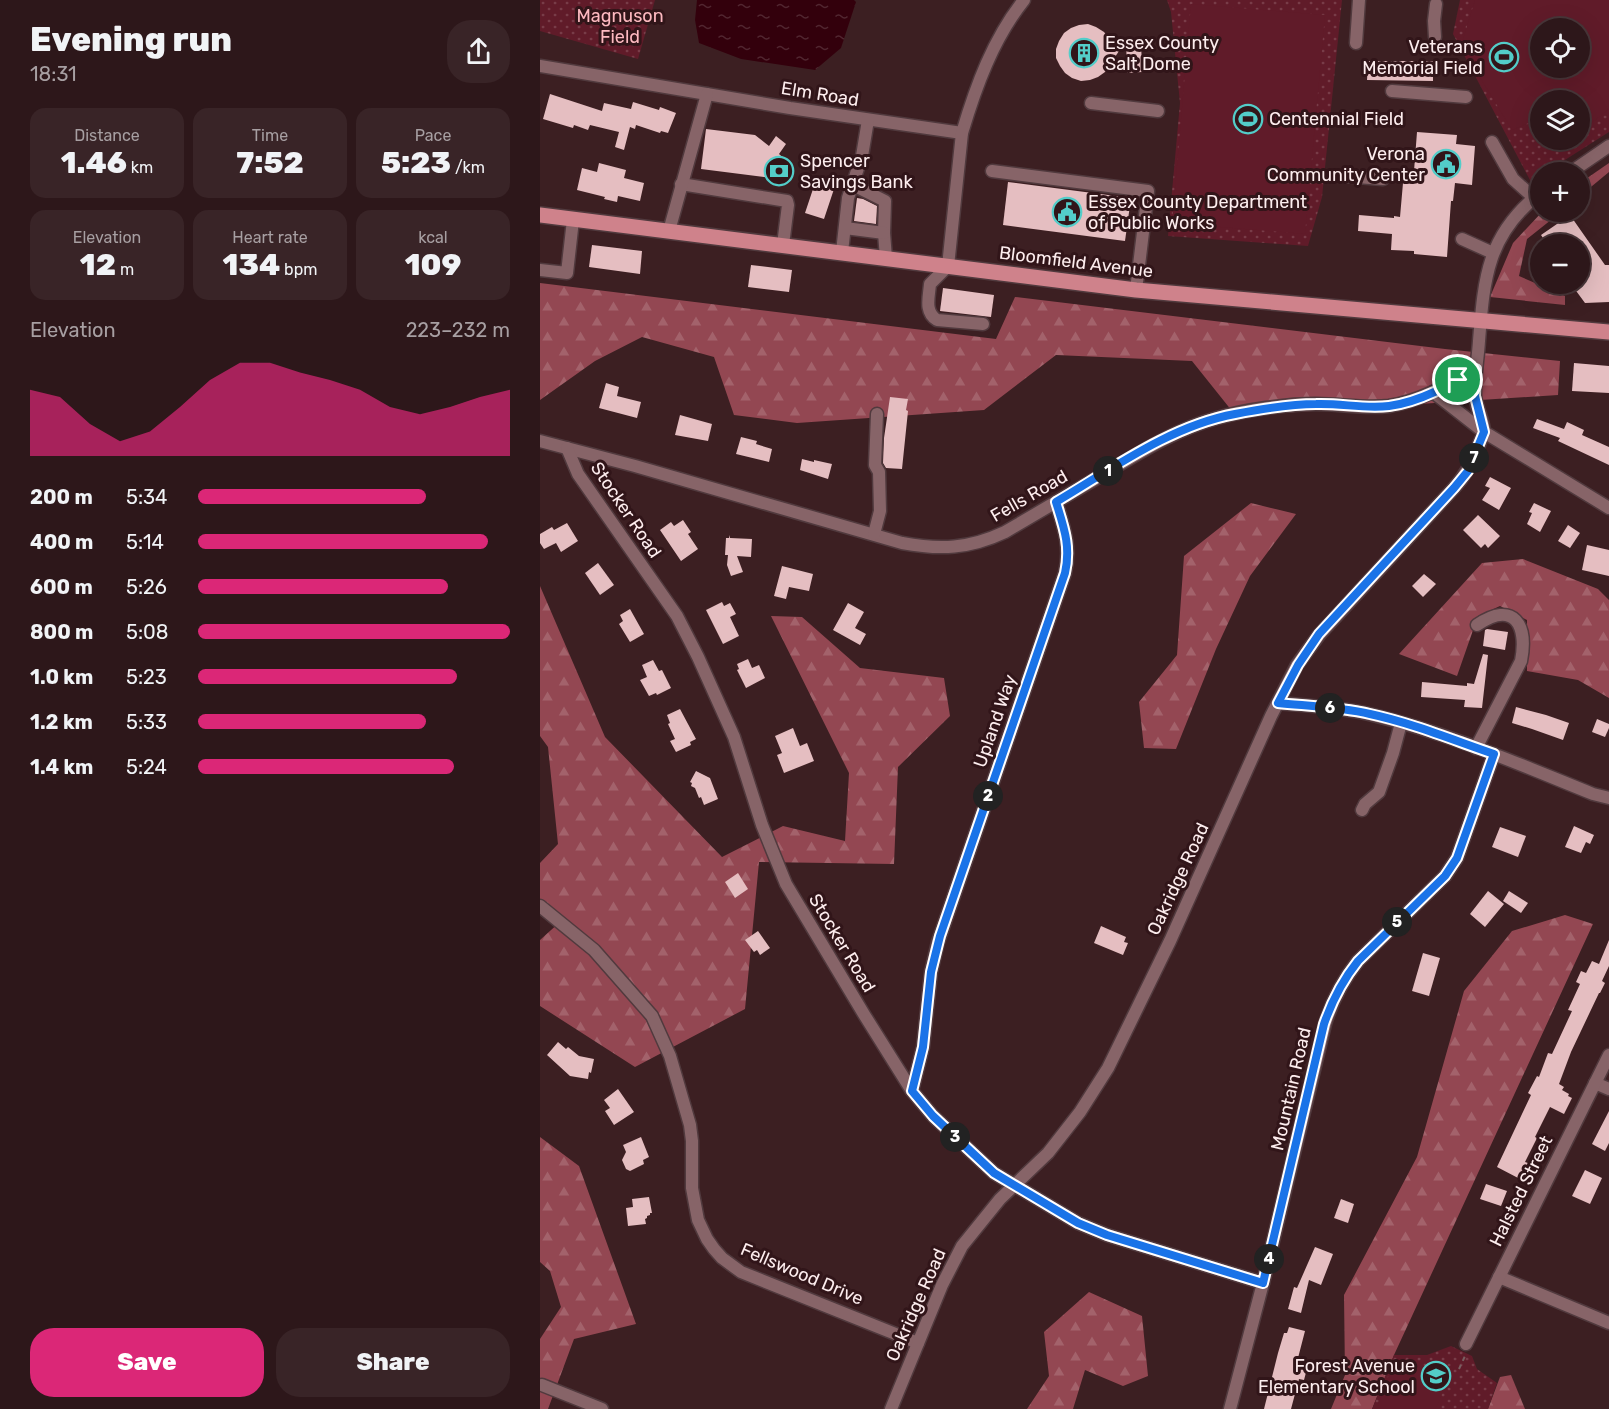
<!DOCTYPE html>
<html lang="en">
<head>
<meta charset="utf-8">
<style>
  :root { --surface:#2d171a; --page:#392427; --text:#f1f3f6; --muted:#a79fa2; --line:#483639; --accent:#db2777 }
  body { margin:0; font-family:Rubik,sans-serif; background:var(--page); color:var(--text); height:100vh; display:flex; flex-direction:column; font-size:22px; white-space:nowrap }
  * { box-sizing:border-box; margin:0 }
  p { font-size:20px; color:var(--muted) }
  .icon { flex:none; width:33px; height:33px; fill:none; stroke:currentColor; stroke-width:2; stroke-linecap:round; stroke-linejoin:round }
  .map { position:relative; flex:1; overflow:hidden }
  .details { display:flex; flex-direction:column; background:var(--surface); width:540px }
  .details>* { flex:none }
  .controls { position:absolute; left:990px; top:18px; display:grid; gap:12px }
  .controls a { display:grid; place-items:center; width:60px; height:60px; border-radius:50%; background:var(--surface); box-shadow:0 6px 24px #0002,0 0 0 2px var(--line); font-size:30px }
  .pin { position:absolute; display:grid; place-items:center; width:51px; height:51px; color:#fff; margin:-26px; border:3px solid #fff; border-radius:50%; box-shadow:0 2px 6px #0007 }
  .km { position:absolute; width:30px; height:30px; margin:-15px; border-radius:50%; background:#222; color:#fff; font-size:16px; line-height:30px; text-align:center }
  .round { display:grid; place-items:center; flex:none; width:63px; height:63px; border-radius:24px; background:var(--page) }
  .overview { display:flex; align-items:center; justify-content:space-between; height:102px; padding:0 30px }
  h1 { font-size:33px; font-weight:800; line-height:45px }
  .stats { display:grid; grid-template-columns:repeat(3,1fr); gap:9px; height:102px; padding:6px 30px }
  .stats div { display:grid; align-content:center; border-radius:15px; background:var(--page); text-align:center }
  .stats b { font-size:30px; font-weight:800 }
  .stats small { font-size:16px; font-weight:400 }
  .stats p { font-size:16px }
  .chart { height:168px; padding:12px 30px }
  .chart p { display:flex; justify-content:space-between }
  .chart svg { width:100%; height:108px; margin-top:6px; fill:var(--accent); opacity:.7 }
  .cta { display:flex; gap:12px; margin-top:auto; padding:12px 30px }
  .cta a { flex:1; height:69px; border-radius:24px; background:var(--accent); color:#fff; font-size:24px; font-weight:800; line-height:69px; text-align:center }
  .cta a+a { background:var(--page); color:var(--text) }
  ul { padding:0 30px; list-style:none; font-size:20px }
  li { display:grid; grid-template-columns:96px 72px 1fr; align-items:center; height:45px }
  li i { height:15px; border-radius:8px; background:var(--accent) }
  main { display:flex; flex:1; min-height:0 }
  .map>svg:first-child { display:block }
  .forest { fill:url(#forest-firs) }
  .park { fill:url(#park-dots); fill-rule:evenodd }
  .garden { fill:#601b29; fill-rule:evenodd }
  .water { fill:url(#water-ripples) }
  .building { fill:#e5bec1 }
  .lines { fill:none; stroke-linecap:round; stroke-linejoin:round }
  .minor-casing { stroke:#513a3e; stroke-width:15 }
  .major-casing { stroke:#513a3e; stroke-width:18 }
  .path { stroke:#785f61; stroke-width:2; stroke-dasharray:4.5 4.5; stroke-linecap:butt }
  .minor { stroke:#876468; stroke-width:12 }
  .major { stroke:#cf828b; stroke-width:15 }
  .route-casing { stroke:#fff; stroke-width:12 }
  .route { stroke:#1a73e8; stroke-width:8 }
  .labels { text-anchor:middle; stroke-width:6; stroke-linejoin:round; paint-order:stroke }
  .park-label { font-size:18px; fill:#fdb9c0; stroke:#311519 }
  .poi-label { font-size:18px; fill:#fdedee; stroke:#311519; text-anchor:start }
  .street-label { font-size:18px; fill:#fdedee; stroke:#311519 }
</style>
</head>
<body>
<main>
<section class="details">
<div class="overview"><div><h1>Evening run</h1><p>18:31</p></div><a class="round"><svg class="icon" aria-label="share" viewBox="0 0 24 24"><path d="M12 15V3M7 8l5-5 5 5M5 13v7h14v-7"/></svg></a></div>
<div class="stats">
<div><p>Distance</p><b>1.46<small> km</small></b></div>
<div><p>Time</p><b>7:52</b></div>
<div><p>Pace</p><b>5:23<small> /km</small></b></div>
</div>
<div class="stats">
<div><p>Elevation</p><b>12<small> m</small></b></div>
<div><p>Heart rate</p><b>134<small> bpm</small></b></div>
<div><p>kcal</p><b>109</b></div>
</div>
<div class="chart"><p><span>Elevation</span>223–232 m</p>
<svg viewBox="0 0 160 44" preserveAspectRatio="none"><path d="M0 44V17L10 20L20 31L30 38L40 34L50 24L60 13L70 6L80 6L90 10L100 13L110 17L120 24L130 27L140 24L150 20L160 17V44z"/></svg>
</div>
<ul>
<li><b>200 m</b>5:34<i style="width:73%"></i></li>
<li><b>400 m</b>5:14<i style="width:93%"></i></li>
<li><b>600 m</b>5:26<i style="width:80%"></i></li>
<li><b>800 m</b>5:08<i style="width:100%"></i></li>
<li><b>1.0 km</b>5:23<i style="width:83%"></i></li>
<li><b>1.2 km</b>5:33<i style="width:73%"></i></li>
<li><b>1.4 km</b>5:24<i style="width:82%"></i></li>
</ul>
<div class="cta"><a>Save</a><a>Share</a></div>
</section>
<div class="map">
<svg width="1069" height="1409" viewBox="0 0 1069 1409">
  <defs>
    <pattern id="forest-firs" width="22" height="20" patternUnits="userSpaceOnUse" patternTransform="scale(1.5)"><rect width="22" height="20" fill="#934752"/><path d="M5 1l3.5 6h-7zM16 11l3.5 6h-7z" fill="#a3626b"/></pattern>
    <pattern id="park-dots" width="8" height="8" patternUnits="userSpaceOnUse" patternTransform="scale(1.5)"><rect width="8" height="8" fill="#601b29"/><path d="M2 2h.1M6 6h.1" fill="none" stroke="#783c48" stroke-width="1.8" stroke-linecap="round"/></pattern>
    <pattern id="water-ripples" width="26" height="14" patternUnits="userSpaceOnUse" patternTransform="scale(1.5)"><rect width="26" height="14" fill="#33000c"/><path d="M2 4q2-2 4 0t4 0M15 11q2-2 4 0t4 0" fill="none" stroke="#512630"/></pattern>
  </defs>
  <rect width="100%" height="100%" fill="#3c1f22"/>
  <g class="forest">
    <path d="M1069,163v9l-29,24v-13z"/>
    <path d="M1002,212h19l-34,27 -8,37 46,20v9l-75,-8 23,-54z"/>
    <path d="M0,283l456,56 19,-42 430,52 115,12 -2,34 -322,21 -44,-55 -136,-6 -72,55 -187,13 -63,-8 -20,-58 -72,-20 -47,24 -55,39z"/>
    <path d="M711,503l45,11 -46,62 -34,73 -40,100 -32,-1 -5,-46 38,-47 7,-99z"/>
    <path d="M983,559l75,30 11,11v98l-31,-18 -51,-9v-51l-27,-14 -22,10 -21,60 -58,-22 83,-91z"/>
    <path d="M0,586l65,151 117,120 61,-31 62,15 4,-68 -78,-157 31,1 58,51 84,10 6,38 -52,51 -4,97 -135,-2 -14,147 -110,58 -95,-61v-66l21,-19 -21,-17v-41l18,-19 -10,-97 -8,-11z"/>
    <path d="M1025,915l28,9 -199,431 -22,54h-41l14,-34 -1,-80 73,-138 47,-166 48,-60z"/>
    <path d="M0,1137l39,29 57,158 -62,15 -26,70h-8v-70l21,-32 -11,-36 -10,-9z"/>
    <path d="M549,1292l53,24 6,60 -25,10 -38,-16 -12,39h-46l22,-33 -5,-44z"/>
    <path d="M971,1375l14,34h-37l12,-32z"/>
  </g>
  <g class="park">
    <path d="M0,0h115l-17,59 -98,-28z"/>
    <path d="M627,0h175l-20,197 -14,49 -140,-10 12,-133 -9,-91z"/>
    <path d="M920,0h149v132l-63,40h-6v4l-9,6 -78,-148zM1000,28h40v40h-40zM1000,100h40v40h-40z"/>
    <path d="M911,1346l21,10 5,13 20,14 -9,26h-116l22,-54h33z"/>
  </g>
  <g class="garden">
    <path d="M935,0h134v109l-29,23v-32h-40v31l-9,-9 -19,8 -51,-84zM1000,28h40v40h-40z"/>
    <path d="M651,4l134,11 -20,219 -133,-11z"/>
    <path d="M859,1360l42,16c3,12 1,22 -6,33h-54l-3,-4 15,-42z"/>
  </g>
  <path class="water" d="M157,0h157l2,2 -15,46 -26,22 -74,-11 -42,-16 -4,-23z"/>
  <g class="building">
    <path d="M548,24l8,3 8,5 15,19 -14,21 -7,5 -8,3 -9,1 -9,-3 -7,-5 -5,-7 -4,-8v-9l3,-8 5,-8 7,-5 8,-3z"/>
    <path d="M586,39h15l1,33 -15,1z"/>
    <path d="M828,61h65v20l-66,-1z"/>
    <path d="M10,94l52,17 2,-8 27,6 2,-7 26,8 1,-3 16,6 -8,20 -7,-2 -1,2 -24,-8 -1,4 -5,-2 -6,23 -9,-3 4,-15 -29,-7 -2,5 -14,-5 -1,3 -30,-9z"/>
    <path d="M166,129l49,6 14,11 7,-10 10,8 -7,10 11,10 -2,16 -87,-11z"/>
    <path d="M877,132l40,3 -1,9 19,2 -3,39 -17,-2 -2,18h-2l-4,56 -33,-3v-3l-23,-1 1,-16 -34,-3 1,-16 35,3v-2l6,1 3,-34 10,1z"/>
    <path d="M59,163l27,7 -2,8 20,5 -4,18 -22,-5 -1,6 -13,-3 1,-2 -28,-7 5,-22 15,4z"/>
    <path d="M276,180l19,6 -11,33 -19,-6z"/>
    <path d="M468,182l123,16 -6,43 -122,-16z"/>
    <path d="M317,198l6,1 14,7 -1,18 -22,-3z"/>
    <path d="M1030,215l35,50h4v37l-24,1 -14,-19h9v-40h-33l-6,-9z"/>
    <path d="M52,245l50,6 -2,23 -51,-7z"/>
    <path d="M211,265l41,5 -3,22 -41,-5z"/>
    <path d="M403,288l51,7 -3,22 -51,-6z"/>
    <path d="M1034,363l35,3v27l-37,-2z"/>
    <path d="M66,383l13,4 -2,9 24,6 -4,16 -38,-10z"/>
    <path d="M350,397l18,2 -2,11 2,1 -6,58 -16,-1 -3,-5 1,-25z"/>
    <path d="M140,415l32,9 -4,17 -33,-6z"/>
    <path d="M997,419l27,10 3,-7 17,8 -2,5 27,12v18l-51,-24 2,-3 -27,-10z"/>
    <path d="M201,437l16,4 -1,3 16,5 -3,13 -33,-8z"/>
    <path d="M262,459l12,3v-2l18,4 -4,15 -28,-9z"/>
    <path d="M950,477l21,11 -12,22 -17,-10 8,-12 -5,-2z"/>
    <path d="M994,503l17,8 -11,21 -13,-8 5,-11 -3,-1z"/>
    <path d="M938,515l22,21 -12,12 -3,-4 -4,4 -18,-18z"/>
    <path d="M143,520l8,12 -3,2 10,15 -17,12 -21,-31 11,-8 3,4z"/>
    <path d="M27,523l11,18 -17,11 -5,-9 -12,6 -4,-6v-9l12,-7 2,3z"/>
    <path d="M1028,525l12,8 -10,15 -12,-7z"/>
    <path d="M189,535l1,3 22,1 -1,18 -14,-1 6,16 -12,4 -4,-11 1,-10h-3l1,-17h3z"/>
    <path d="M1047,545l22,5v26l-27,-6z"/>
    <path d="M58,563l16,22 -14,10 -15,-22z"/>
    <path d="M242,566l31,8 -4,17 -20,-4 -3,12 -12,-3z"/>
    <path d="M884,574l12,10 -13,13 -11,-11z"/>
    <path d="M182,602l2,4 6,-3 6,11 -6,3 9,19 -16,8 -17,-34z"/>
    <path d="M308,603l16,9 -9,16 11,6 -6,11 -27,-15z"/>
    <path d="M90,609l14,25 -14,8 -11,-18 4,-3 -3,-6z"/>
    <path d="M947,629l21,3 -3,18 -22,-4 2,-16z"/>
    <path d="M943,654l5,1 -6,53 -18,-1 1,-7 -44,-3 1,-15 45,4v-3l7,1z"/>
    <path d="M208,659l4,9 7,-3 6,13 -19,10 -9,-18 2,-1 -2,-5z"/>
    <path d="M113,660l6,11 3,-1 9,18 -14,7 -1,-2 -7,3 -9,-16 7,-3 -5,-12z"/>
    <path d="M976,707l30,8 23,8 -6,17 -31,-11 -20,-6z"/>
    <path d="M140,709l16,30 -6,3 1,3 -15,7 -6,-11 5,-2 -7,-15 2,-1 -3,-8z"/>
    <path d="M1057,719l12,5v4l-4,9 -13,-5z"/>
    <path d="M253,728l7,18 7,-3 7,18 -30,12 -7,-18 5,-2 -7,-17z"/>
    <path d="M156,771l14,7 8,21 -14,6 -3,-8 -2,1 -4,-10 -4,-2 1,-3 -2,-1z"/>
    <path d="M1034,826l20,9 -4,9 -4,-2 -5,11 -16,-6z"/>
    <path d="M960,827l26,9 -8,21 -26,-10z"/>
    <path d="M198,873l10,16 -13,9 -10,-16z"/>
    <path d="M948,891l16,13 -19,23 -15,-13z"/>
    <path d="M969,891l19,12 -7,10 -18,-12z"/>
    <path d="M561,926l25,11 -2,5 4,1 -5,12 -29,-12z"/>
    <path d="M218,931l12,17 -10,7 -3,-5 -3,2 -9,-12z"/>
    <path d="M1069,940v26l-7,15 3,2 -5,10h-1l-28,59 -12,32 5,3 -2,3 7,4 -1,2 4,2 -8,16 -14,-7 -15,30 2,1 -12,24 3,1 -8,16 -23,-12 34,-72 -3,-2 9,-17 2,1 9,-24 4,1 20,-43 -4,-1 12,-26 -4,-2 5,-11 5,2 6,-12 7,3z"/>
    <path d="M883,953l17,5 -11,38 -17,-5z"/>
    <path d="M18,1042l8,7 2,-2 11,9 15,3 -3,14 -2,-1 -1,7 -18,-3 -23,-21z"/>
    <path d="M78,1089l16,23 -20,13 -9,-14 5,-3 -6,-8z"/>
    <path d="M1069,1111v32l-4,8 -13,-7z"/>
    <path d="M101,1137l8,20 -6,3 1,4 -14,7 -4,-2 -4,-9 4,-8 -3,-7z"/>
    <path d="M1045,1170l17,8 -12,26 -18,-8z"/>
    <path d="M946,1184l21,7 -6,15 -21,-7z"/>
    <path d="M109,1197l3,16h-2v2l-3,1v2l-2,1 1,5 -18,2 -2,-18 7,-1 -1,-8z"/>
    <path d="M801,1199l13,5 -6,19 -14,-5z"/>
    <path d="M775,1247l18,7 -12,31 -12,-5 -8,33 -13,-4 6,-22 3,1z"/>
    <path d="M749,1327l16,4 -7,27 11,3 -5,19 -5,-1 -8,30h-27l14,-56 6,-20h3z"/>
  </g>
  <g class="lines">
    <g class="minor-casing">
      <g id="minor">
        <path d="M895,37l-1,-16 2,-17"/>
        <path d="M816,43l3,-43"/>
        <path d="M0,66l250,42 172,25"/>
        <path d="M852,91l74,6"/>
        <path d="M551,103l67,8"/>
        <path d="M952,142l21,37 21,19"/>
        <path d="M452,171l156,20 -12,99"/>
        <path d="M1031,172l38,-26"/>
        <path d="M804,176l39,3"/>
        <path d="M141,184l106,17 1,4 -5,40"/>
        <path d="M313,185l32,16 -1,32 2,25"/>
        <path d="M305,228l39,5"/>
        <path d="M129,231l38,-137"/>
        <path d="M922,239l31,14"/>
        <path d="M302,252l6,-54 14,-42 6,-36"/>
        <path d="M0,270l27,3 6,-53"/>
        <path d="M443,324l-46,-4c-13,-8 -8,-23 -7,-36l18,-18 14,-133c14,-47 31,-94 62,-133"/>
        <path d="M893,392l51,40 125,76"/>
        <path d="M0,441l95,25 267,77c38,7 67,6 103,-11 34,-20 68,-40 102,-60 35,-21 70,-43 110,-54 29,-8 69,-14 99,-14 25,0 48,5 73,2 31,-5 61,-21 87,-38"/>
        <path d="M27,448l11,26 99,142 21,41 36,80 28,88 24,59 79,132 47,75 21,25 61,57 84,50 29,12 156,48"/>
        <path d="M334,534l6,-23 -1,-39 -4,-7 2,-51"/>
        <path d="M738,703c31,3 64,4 95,12 75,18 148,50 220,79l16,4"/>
        <path d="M936,748l45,-87c7,-36 -7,-61 -44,-36"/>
        <path d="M822,810l3,-6 14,-12 14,-39 8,-30"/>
        <path d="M0,906l54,44 58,66 18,40 20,69 2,16v47l6,32 9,19 7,10 8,9 19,14 177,71"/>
        <path d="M1055,1083l14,6"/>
        <path d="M372,1091l11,-44 8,-75 7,-30 127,-369c6,-27 -1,-45 -9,-71"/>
        <path d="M959,1277l110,46"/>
        <path d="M926,1344l143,-289"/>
        <path d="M2,1385l60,24"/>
        <path d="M351,1409l51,-124 20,-39 38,-47 48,-46 32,-41 28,-44 62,-127 101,-225 26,-51 22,-30 135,-147c12,-13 19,-27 25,-43 1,-4 4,-9 5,-13 0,-11 -8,-25 -9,-36 -1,-19 3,-37 4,-55 5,-63 8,-106 61,-148"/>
        <path d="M690,1409l33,-126 62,-259c7,-23 17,-43 33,-63l87,-85 12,-18 37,-104"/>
      </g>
    </g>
    <g class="major-casing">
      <path id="major" d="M0,215l596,75 473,42"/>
    </g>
    <path class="path" d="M919,1369l6,-13"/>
    <use href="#minor" class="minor"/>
    <use href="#major" class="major"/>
  </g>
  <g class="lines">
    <g class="route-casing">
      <path id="route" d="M936,369l-1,27 9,36 -16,39 -14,17 -135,146 -21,31 -20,38c30,3 62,4 92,11 42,9 83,26 124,40l-37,104 -12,18 -87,85c-16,20 -26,40 -34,63l-61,259 -156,-48 -29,-12 -84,-50 -61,-57 -21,-25 11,-44 8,-75 9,-36 125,-363c6,-27 -1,-45 -9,-71 56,-33 114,-76 179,-88 26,-5 54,-10 81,-10 25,-1 48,5 73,2 31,-4 61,-21 87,-37z"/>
    </g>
    <use href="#route" class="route"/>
  </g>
  <defs>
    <g id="building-ring" transform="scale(1.5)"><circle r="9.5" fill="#311519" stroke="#53cdc9" stroke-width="1.5"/><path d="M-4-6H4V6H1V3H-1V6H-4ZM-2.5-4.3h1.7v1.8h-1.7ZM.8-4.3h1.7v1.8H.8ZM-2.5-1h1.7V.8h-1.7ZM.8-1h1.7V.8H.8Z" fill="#53cdc9"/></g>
    <g id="stadium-ring" transform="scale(1.5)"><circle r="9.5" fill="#311519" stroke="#53cdc9" stroke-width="1.5"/><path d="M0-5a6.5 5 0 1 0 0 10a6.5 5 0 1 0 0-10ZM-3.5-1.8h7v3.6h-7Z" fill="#53cdc9"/></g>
    <g id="civic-ring" transform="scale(1.5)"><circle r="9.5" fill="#311519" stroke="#53cdc9" stroke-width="1.5"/><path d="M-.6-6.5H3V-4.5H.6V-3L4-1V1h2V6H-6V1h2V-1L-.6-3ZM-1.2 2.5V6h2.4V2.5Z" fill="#53cdc9"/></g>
    <g id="bank-ring" transform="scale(1.5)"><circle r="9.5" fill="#311519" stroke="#53cdc9" stroke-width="1.5"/><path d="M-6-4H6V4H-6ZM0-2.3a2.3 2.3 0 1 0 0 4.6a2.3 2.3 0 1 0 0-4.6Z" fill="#53cdc9"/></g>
    <g id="school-ring" transform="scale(1.5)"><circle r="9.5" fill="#311519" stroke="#53cdc9" stroke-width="1.5"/><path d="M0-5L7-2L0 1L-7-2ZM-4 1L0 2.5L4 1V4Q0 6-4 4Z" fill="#53cdc9"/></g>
  </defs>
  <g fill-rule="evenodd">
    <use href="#building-ring" x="544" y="53"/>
    <use href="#stadium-ring" x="964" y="57"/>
    <use href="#stadium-ring" x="708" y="119"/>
    <use href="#civic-ring" x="906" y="164"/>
    <use href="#bank-ring" x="239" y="171"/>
    <use href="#civic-ring" x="527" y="212"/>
    <use href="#school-ring" x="896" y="1376"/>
  </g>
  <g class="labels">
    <g class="park-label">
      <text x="80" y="22">Magnuson<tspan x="80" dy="21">Field</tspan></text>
    </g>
    <g class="poi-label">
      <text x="565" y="49">Essex County<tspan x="565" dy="21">Salt Dome</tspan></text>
      <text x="943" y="53" text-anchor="end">Veterans<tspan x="943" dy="21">Memorial Field</tspan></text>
      <text x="729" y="125">Centennial Field</text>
      <text x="885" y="160" text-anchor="end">Verona<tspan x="885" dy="21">Community Center</tspan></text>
      <text x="260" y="167">Spencer<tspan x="260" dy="21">Savings Bank</tspan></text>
      <text x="548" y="208">Essex County Department<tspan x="548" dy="21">of Public Works</tspan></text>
      <text x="875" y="1372" text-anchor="end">Forest Avenue<tspan x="875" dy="21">Elementary School</tspan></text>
    </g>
    <g class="street-label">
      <text transform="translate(280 94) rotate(9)" y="6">Elm Road</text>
      <text transform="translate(536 262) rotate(7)" y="6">Bloomfield Avenue</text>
      <text transform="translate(489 496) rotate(-30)" y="6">Fells Road</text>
      <text transform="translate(86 510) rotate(56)" y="6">Stocker Road</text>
      <text transform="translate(455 721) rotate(-71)" y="6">Upland Way</text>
      <text transform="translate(638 879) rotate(-65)" y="6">Oakridge Road</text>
      <text transform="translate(302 943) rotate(59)" y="6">Stocker Road</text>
      <text transform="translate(751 1089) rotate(-77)" y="6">Mountain Road</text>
      <text transform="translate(981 1191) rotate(-64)" y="6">Halsted Street</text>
      <text transform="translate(262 1274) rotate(23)" y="6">Fellswood Drive</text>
      <text transform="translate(376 1305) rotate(-66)" y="6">Oakridge Road</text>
    </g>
  </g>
</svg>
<div class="controls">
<a><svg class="icon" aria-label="locate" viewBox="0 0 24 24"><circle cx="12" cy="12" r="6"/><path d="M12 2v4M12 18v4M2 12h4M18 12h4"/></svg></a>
<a><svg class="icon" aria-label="layers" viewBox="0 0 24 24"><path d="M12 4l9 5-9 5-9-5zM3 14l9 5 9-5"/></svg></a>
<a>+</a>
<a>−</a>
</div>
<div class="pin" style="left:918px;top:380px;background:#1e9e55"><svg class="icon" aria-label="arrive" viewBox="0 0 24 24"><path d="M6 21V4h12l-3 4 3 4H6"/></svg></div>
<b class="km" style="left:568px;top:471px">1</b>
<b class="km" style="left:448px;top:796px">2</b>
<b class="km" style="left:415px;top:1137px">3</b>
<b class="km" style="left:729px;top:1259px">4</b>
<b class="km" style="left:857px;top:922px">5</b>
<b class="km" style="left:790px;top:708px">6</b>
<b class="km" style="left:934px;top:458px">7</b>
</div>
</main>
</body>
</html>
